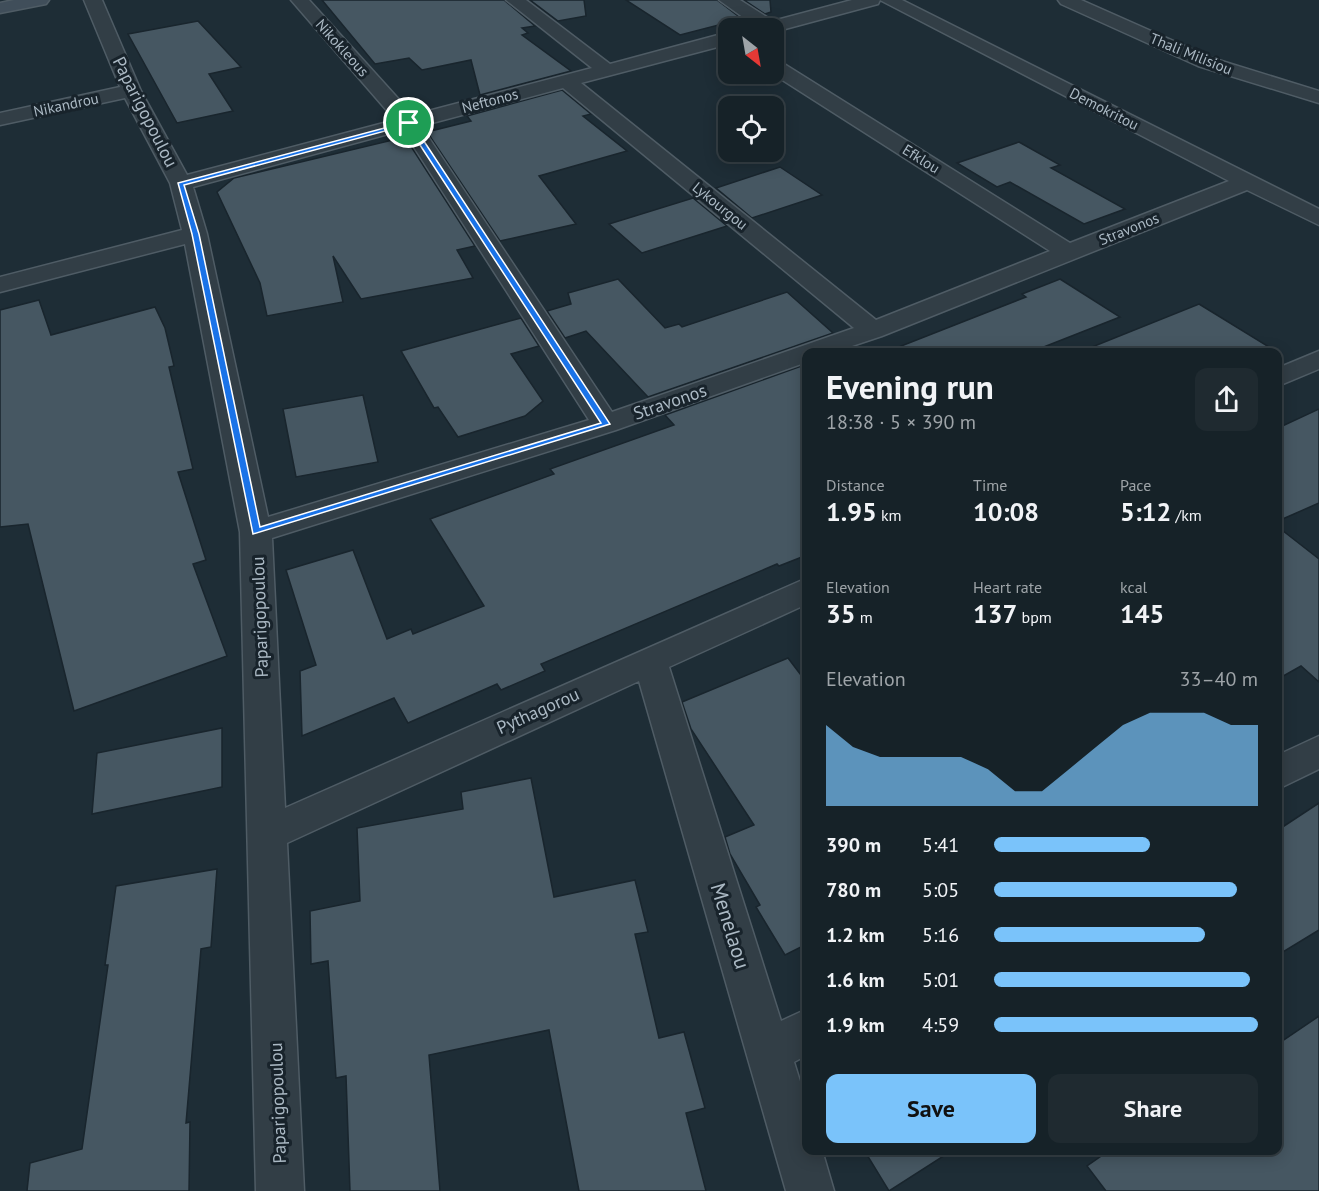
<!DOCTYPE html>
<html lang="en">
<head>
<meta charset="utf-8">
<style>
  :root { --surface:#162228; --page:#1f2a30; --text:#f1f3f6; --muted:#9ea4a8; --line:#353f45; --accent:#7ac3fa }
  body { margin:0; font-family:"PT Sans",sans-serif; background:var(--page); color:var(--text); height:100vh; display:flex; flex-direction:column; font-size:22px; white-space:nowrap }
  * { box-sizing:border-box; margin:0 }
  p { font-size:20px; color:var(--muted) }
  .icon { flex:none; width:33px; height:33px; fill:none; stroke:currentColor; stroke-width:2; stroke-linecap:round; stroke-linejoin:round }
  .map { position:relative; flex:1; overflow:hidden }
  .panel { position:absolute; left:802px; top:348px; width:480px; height:807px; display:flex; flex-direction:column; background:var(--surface); border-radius:12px; box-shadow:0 3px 15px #0003,0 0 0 2px var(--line) }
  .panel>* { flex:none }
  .needle { width:39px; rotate:149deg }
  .buttons { position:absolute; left:718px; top:18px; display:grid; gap:12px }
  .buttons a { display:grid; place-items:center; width:66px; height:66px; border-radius:12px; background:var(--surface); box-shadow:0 3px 15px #0003,0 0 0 2px var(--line); font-size:30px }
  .pin { position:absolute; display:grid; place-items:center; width:51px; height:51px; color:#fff; margin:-26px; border:3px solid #fff; border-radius:50%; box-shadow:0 2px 6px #0007 }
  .round { display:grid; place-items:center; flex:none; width:63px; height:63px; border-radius:12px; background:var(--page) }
  .summary { display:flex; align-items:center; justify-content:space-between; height:102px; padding:0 24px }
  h1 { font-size:33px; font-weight:700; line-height:45px }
  .metrics { display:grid; grid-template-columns:repeat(3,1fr); gap:9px; height:102px; padding:6px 24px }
  .metrics div { display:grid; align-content:center }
  .metrics b { font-size:26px; font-weight:700 }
  .metrics small { font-size:16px; font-weight:400 }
  .metrics p { font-size:16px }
  .chart { height:168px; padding:12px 24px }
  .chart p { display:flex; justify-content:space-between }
  .chart svg { width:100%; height:108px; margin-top:6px; fill:var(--accent); opacity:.7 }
  .primary-button { display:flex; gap:12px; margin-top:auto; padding:12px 24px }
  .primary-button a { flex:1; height:69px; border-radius:12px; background:var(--accent); color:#111; font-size:24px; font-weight:700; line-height:69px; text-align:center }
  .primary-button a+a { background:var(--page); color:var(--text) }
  ul { padding:0 24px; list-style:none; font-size:20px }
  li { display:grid; grid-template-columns:96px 72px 1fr; align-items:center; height:45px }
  li i { height:15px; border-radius:8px; background:var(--accent) }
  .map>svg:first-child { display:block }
  .building { fill:#465762; stroke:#19252d; stroke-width:1.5 }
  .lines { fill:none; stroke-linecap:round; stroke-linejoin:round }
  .minor-casing { stroke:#4f5c65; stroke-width:3 }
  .secondary-casing { stroke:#4f5c65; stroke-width:3 }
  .minor { fill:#323e46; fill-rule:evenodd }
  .secondary { fill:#404e5a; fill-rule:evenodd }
  .route { fill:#1a73e8; stroke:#fff; stroke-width:1.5; fill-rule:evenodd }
  .labels { text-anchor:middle; stroke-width:6; stroke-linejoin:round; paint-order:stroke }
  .far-street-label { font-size:15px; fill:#abb9c4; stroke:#18232b }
  .street-label { font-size:18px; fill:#abb9c4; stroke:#18232b }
  .near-street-label { font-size:21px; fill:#abb9c4; stroke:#18232b }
</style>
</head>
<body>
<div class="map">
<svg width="1319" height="1191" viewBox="0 0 1319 1191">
  <rect width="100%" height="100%" fill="#1e2d36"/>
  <g class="building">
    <path d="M322,0h182l31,26 -13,2 6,5 -6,2 49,36 -91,24 -9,-35 -49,10 -13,-12 -34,6z"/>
    <path d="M530,0h54l2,16 -28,5z"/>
    <path d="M626,0h91l25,19 -62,16z"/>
    <path d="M744,0h26l1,12 -6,2z"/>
    <path d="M198,21l43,46 -32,7 24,37 -56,12 -49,-89z"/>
    <path d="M562,90l29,24 -8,2 44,35 -88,25 37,48 -76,17 -73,-109 44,-11 -4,-5z"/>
    <path d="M405,137l70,109 -18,4 16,28 -112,21 -28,-43 10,46 -76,14 -7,-33 -43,-91 17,-14z"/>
    <path d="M1019,142l41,23 -9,3 74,41 -41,15 -74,-42 -13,5 -40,-24z"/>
    <path d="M780,167l42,28 -70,23 -36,-30z"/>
    <path d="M693,198l34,28 -85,27 -33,-29z"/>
    <path d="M618,279l47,49 14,-4 3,3 105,-35 46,41 -185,64 -62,-66 -21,7 -18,-27 24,-7 -3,-11z"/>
    <path d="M1060,279l60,38 -89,35h-140v-2l135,-53 -4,-3z"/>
    <path d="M39,300l12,35 104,-28 10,21 9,38 -5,1 24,102 -15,3 28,88 -13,4 34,92 -153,55 -46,-187 -28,3v-217z"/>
    <path d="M1199,304l78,48h-195v-1z"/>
    <path d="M521,318l18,28 -28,8 32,47 -18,15 -67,21 -20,-30 -4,1 -33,-57z"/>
    <path d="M807,364v191l-28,11 -2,-2 -236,100 4,7 -44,19 -4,-6 -89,39 -14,-25 -92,38 -2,-65 16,-6 -30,-95 67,-20 34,89 24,-10 2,5 71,-28 -54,-87 124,-45 -4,-5 124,-44 -9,-10z"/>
    <path d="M363,395l15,67 -82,15 -13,-68z"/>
    <path d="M1319,409v94l-41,18v-93z"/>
    <path d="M1278,527l41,32v123l-18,-16 -23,13z"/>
    <path d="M788,658l19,25v261l-22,11 -29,-48 4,-2 -30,-51 -5,-17 29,-12 -63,-96 -9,-27z"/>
    <path d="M222,728v59l-130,27 5,-61z"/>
    <path d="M531,778l23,119 81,-17 13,52 -13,2 24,104 25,-6 21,76 -19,5 20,78h-127l-30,-161 -120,25 11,136h-90l-4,-115 -10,2 -8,-117 -17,3 -1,-53 50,-10 -3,-73 106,-19 -2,-17z"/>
    <path d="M1319,803v127l-41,25v-125z"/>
    <path d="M217,869l-6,78 -10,2 -15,174 4,-1 -1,69h-162l3,-28 52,-14 26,-184h-3l11,-79z"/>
    <path d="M1319,1016v175h-213l-19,-25 23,-16h168v-106z"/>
    <path d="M864,1150h89l-64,41z"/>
  </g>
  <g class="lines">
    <g class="minor-casing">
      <g id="minor">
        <path d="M84,0h18l39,91 46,84 208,-55 -104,-120h18l104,115 179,-47 -86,-68h20l84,64 119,-32v12l-148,39 295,237 174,-69 -277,-177 1,-14 7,2 289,181 159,-62 -349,-181 -2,4 -104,28v-4h-16l-39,-28h21l33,21 79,-21h50l417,209v16l-72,-35 -365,146 -48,16h-27v10l-191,68 -344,108 13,270 522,-230v26l-138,63 112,354 26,-12v46l-13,7 13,42v46h15l12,41h-48l-147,-510 -352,162 17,348h-48l-16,-659 -55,-288 -185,48v-15l182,-47 -12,-47 -45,-85 -125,27v-12l120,-26zM563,88l291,240 -242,84 -191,-286zM403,130l186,290 -321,97 -61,-283 -14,-47z"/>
        <path d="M1058,0h23l131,58 107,33v12l-121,-37 -137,-62z"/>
        <path d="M1319,351v18l-41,17v-18z"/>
        <path d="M1319,736v33l-41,20v-34z"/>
      </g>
    </g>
    <g class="secondary-casing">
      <path id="secondary" d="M14,0h35l-3,4 -46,9v-10z"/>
    </g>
    <use href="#minor" class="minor"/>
    <use href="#secondary" class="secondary"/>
  </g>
  <path class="route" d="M407,122l5,1 198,301 -357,110 -61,-300 -14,-51zM407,125l194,298 -341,104 -61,-293 -15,-49z"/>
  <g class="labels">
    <g class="far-street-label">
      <text transform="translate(342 48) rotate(48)" y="5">Nikokleous</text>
      <text transform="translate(1191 54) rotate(22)" y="5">Thali Milisiou</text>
      <text transform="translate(490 101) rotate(-15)" y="5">Neftonos</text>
      <text transform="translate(66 105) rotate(-12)" y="5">Nikandrou</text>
      <text transform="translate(1104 109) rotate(27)" y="5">Demokritou</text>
      <text transform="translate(921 159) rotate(32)" y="5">Efklou</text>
      <text transform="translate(720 206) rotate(39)" y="5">Lykourgou</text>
      <text transform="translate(1129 229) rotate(-22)" y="5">Stravonos</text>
    </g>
    <g class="street-label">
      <text transform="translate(145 112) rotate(63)" y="6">Paparigopoulou</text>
      <text transform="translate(670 402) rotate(-19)" y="6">Stravonos</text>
      <text transform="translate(260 617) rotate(-92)" y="6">Paparigopoulou</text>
      <text transform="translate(538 711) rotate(-24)" y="6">Pythagorou</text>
      <text transform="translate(278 1103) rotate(-92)" y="6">Paparigopoulou</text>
    </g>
    <g class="near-street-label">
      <text transform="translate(730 926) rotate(73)" y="7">Menelaou</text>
    </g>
  </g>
</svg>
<div class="buttons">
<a><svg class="needle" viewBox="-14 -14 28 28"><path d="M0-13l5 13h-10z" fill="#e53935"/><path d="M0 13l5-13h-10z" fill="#9ea4a8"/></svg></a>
<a><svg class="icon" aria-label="locate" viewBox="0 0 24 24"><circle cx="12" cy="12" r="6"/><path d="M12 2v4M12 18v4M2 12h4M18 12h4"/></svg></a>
</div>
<div class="pin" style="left:409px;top:123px;background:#1e9e55"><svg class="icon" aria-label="arrive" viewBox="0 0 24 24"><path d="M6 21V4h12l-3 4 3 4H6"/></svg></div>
<section class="panel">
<div class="summary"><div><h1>Evening run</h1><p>18:38 · 5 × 390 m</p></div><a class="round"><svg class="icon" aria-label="share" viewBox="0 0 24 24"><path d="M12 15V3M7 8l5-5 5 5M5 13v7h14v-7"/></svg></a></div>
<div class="metrics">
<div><p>Distance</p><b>1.95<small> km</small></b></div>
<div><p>Time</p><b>10:08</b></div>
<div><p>Pace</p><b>5:12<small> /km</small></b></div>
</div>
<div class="metrics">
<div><p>Elevation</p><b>35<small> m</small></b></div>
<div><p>Heart rate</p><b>137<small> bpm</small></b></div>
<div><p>kcal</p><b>145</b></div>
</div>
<div class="chart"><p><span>Elevation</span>33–40 m</p>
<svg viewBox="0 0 160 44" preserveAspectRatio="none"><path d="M0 44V11L10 20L20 24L30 24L40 24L50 24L60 29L70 38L80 38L90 29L100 20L110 11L120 6L130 6L140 6L150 11L160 11V44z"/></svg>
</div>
<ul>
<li><b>390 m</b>5:41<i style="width:59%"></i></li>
<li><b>780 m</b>5:05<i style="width:92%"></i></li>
<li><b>1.2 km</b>5:16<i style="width:80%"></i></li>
<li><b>1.6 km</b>5:01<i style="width:97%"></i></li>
<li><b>1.9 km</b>4:59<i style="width:100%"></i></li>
</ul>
<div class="primary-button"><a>Save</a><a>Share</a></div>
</section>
</div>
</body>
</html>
